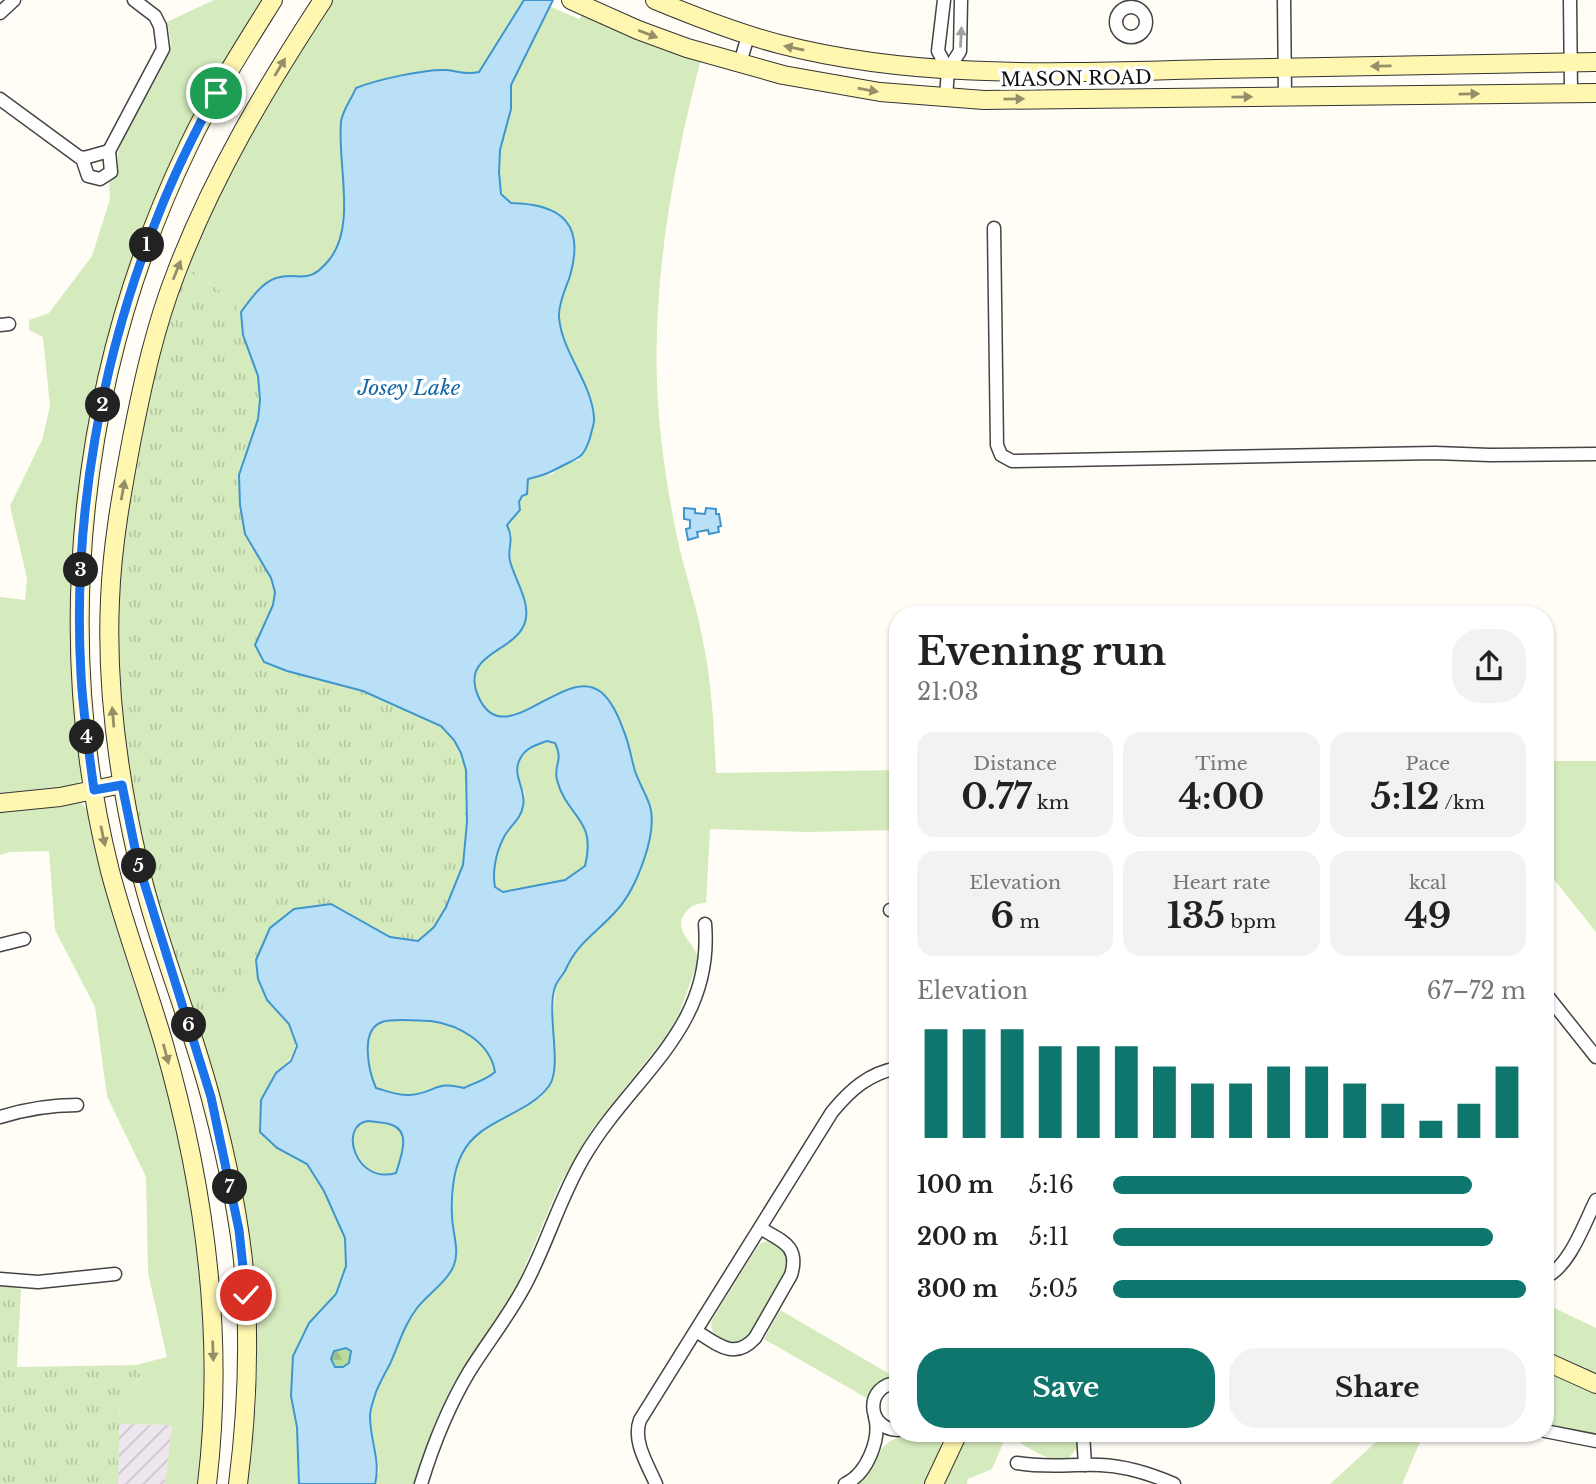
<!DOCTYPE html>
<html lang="en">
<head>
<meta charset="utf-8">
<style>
  :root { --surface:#fff; --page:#f2f2f2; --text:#222; --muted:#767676; --accent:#0f766e }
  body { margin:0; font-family:"Libre Baskerville",serif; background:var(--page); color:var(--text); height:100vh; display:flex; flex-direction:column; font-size:26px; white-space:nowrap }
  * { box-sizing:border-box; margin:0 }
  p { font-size:23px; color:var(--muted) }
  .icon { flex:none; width:38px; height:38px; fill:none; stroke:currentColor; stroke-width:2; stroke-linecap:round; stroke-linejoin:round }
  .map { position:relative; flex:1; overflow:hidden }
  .side { position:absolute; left:889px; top:606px; width:665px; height:836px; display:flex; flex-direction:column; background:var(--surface); border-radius:28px; box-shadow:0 2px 5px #0004 }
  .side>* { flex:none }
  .pin { position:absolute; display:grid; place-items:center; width:60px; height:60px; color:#fff; margin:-30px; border:4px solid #fff; border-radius:50%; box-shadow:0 2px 7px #0007 }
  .km { position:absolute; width:35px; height:35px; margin:-18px; border-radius:50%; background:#222; color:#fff; font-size:19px; line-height:35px; text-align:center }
  .round { display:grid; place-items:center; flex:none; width:74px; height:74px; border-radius:28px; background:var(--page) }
  .headline { display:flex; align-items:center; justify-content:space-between; height:119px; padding:0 28px }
  h1 { font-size:38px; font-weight:800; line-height:52px }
  .stats { display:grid; grid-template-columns:repeat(3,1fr); gap:10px; height:119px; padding:7px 28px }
  .stats div { display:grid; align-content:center; border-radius:18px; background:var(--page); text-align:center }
  .stats b { font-size:35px; font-weight:800 }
  .stats small { font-size:19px; font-weight:400 }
  .stats p { font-size:19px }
  .chart { height:196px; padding:14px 28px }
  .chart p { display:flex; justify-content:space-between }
  .chart svg { width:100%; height:126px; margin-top:7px; stroke:var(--accent); stroke-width:6 }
  .action { display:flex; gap:14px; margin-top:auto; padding:14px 28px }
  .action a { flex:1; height:80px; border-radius:28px; background:var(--accent); color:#fff; font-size:28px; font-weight:800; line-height:80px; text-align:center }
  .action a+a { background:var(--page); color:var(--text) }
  ul { padding:0 28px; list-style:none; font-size:23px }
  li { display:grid; grid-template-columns:112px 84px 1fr; align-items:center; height:52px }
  li i { height:18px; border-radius:9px; background:var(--accent) }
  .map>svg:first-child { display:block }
  .industrial { fill:url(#industrial-furrows) }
  .grass { fill:#d5ebbd }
  .forest { fill:url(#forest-firs) }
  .park { fill:url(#park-tufts) }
  .water { fill:#b9e0f7; stroke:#3f96cf; stroke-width:2; fill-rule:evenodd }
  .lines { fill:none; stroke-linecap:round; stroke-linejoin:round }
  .street-casing { stroke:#444; stroke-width:15 }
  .secondary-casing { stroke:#333; stroke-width:20 }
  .street { stroke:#fff; stroke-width:12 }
  .secondary { stroke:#fff6b0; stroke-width:18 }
  .oneway { fill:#948f68 }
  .oneway2 { fill:#a0a0a0 }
  .route-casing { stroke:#fff; stroke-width:14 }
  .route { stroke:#1a73e8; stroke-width:9 }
  .labels { text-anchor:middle; stroke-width:7; stroke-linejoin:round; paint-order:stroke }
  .street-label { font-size:19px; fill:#111; stroke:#fff }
  .water-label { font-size:21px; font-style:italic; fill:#1768a6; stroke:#fff }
</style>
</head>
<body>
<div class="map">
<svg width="1596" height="1484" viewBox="0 0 1596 1484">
  <defs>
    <pattern id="industrial-furrows" width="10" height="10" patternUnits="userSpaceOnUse" patternTransform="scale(1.75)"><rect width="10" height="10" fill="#eee6ef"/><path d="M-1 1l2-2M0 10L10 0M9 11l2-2" fill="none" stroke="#cbc4cc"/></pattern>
    <pattern id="forest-firs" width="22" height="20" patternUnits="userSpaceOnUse" patternTransform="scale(1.75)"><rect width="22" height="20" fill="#b9dc9c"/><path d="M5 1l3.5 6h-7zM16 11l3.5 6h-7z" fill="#9ebc85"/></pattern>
    <pattern id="park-tufts" width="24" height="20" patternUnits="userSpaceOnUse" patternTransform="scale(1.75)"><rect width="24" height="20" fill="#d5ebbd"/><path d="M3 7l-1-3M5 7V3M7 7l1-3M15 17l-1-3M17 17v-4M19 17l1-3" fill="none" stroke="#b6c8a1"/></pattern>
  </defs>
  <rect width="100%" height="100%" fill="#fffdf5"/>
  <path class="industrial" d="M119,1424l53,1 -7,59h-47z"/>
  <g class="grass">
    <path d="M214,0h50l-63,107 -112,329 -6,342 -2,3 -10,6 -71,9v-199l25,3 2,-22 -17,-72 32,-66 8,-34 -7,-69 -14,-7v-10l20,-7 43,-57 18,-57 -1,-17c15,-11 5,-21 11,-35 13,-33 35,-62 49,-94l2,-10 -4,-21z"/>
    <path d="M332,0h192l-45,72 -14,3 -20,-5 -104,50 3,83 -3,36 -12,21 -20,17 -34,1 -18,13 -16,21 -24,-24 -32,-22 35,-79 44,-83z"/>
    <path d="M549,6l30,13 4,-5 118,45c-30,116 -52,237 -42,358 4,46 12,96 23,141 7,28 16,55 21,83 9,44 11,87 13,132l182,-3v60l-91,2 -97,-3 -4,74c-8,0 -15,2 -20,9 -16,20 12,31 12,49l-19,53 -12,21 -75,94 -33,57 -42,99 -65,101 -17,36 -21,62h-39l4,-13 -9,-56 7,-25 15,-30 7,-24 20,-30 18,-18 17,-23 1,-28 -3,-21 2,-32 7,-29 16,-22 61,-35 14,-70 4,-42 8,-13 5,-16 50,-48 23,-39 8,-63 -11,-24 -14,-51 -18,-34c-13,-2 -30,-9 -43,-7 -14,1 -38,25 -58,26 -23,1 -36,-28 -29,-48 5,-11 17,-14 22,-23 9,-18 14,-41 21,-61l-10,-23 2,-26 -5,-11 13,-15 -1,-8 9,-23 24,-5 9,-8 18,-6 11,-63 -26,-54 -6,-29 18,-64 -46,-47h-19l-10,-8 -2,-23 1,-22 11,-41v-24z"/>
    <path d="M547,741l8,2c9,18 -2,23 2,37 10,39 40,38 28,86l-20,14 -62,12 -8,-5 -3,-13 11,-36 14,-17 8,-27c-14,-30 -8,-41 22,-53z"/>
    <path d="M1545,761h51v171l-51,-64z"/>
    <path d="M80,802l10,10c9,42 18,83 29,124 14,50 34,97 47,147 32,130 47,267 32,401h-33l7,-59 -53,-1 1,-27 8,-5 13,-14 -5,-13 31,-8 -19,-84 -2,-96 -39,-81 -12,-89 -40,-77 -6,-79 -39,1 -10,3v-44z"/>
    <path d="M247,958l9,2c1,14 3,29 12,42 6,7 14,12 19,20 16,20 7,37 -11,51l1,75 30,16 17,27 21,47 1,28 -10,29 -27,28 -18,73 6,31 2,57h-56l5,-186 -55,-275 38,-13 7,-15z"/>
    <path d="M431,1021c29,4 58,21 64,51 -9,8 -21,11 -31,16 -29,-8 -29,5 -54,7 -12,0 -23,-4 -34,-7 -7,-16 -17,-58 6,-66 11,-4 37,-1 49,-1z"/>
    <path d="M368,1121c43,6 39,14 28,52 -41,12 -58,-48 -28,-52z"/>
    <path d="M770,1241l16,10 3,18 -40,69c-13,9 -22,5 -35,-3l-3,-9 1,-6 46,-74 5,-4z"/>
    <path d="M1545,1294l3,11 48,23v48l-51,-24z"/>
    <path d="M780,1310l118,69 -28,21 -106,-61z"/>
    <path d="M1545,1368l51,24v45l-51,-12z"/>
    <path d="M911,1433h17l12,7c4,15 -7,30 -13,44h-67l23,-37 7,-6z"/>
    <path d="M968,1433h109v15l-9,11c-25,3 -40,-12 -61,-25l-15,35 -24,10 -1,5h-25z"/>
    <path d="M1386,1433h38l-22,51h-72z"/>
  </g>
  <path class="forest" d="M346,1348l5,3 -2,12 -6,4h-8l-4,-8 3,-8z"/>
  <g class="park">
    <path d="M185,266l32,22 24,24 2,23 15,41 2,24 -2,19 -19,56 6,59 26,44 4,14 -2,13 -18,40 32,26 76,20 78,35 13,14 7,13 5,17 1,52 -4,43 -17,42 -12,20 -16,14 -28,-4 -59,-33 -61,24 -14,32 -9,-2 -9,37 -7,15 -38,13 -22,-64 -38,-146 -15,-127 -1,-56 2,-59 22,-159z"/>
    <path d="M0,1285l21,4 -4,78 119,-2 5,13 -13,14 -8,6 -2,86h-118z"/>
  </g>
  <g class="water">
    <path d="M524,0h29l-42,85v24l-11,41 -1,22 2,22 10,9c51,1 74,21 59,73 -4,12 -12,28 -11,41 3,36 32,64 35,100 1,7 -3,14 -4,21 -7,21 -11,19 -28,28 -15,8 -18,9 -34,13l-1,15 -5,2 -3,6 1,8 -13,15c8,17 0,21 3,36 5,20 24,45 13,66 -13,26 -64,28 -44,71 26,56 86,-35 122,-6 10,8 18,25 22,37 6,13 8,29 12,42 4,12 11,23 15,35 8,28 -14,83 -33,104 -20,23 -39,31 -52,61 -3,5 -8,10 -10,16 -9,27 8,80 -6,99 -22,30 -70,33 -87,68 -9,17 -11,43 -10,61 0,16 8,35 2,50 -6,16 -27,30 -37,43 -13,17 -18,36 -27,56 -5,9 -10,18 -14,28 -2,7 -6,17 -6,24 0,24 11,45 5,68h-76l-2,-57 -6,-31 2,-40 16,-33 27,-29 10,-28 -1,-28 -21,-47 -17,-27 -30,-16 -17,-16 1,-32 15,-27 15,-12 6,-15 -8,-22 -22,-24 -9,-21 -2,-19 14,-32 24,-19 37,-5 59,33 28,4 16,-14 12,-20 17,-42 4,-43 -1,-52 -5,-17 -7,-13 -13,-14 -78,-35 -76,-20 -23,-9 -9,-17 18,-40 2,-13 -4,-14 -26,-44 -5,-29 -1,-30 19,-56 2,-19 -2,-24 -15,-41 -2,-23c9,-12 20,-29 35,-34 23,-7 31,9 53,-18 28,-34 8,-97 12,-138 1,-11 11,-24 15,-34 20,-8 68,-19 90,-18 13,1 19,5 33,2zM547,741l8,2c9,18 -2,22 2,37 10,38 40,38 28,86l-20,14 -62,12 -8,-5c-3,-15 1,-34 8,-48 5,-12 18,-19 20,-33 4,-16 -12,-31 -3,-47 5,-11 16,-14 27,-18zM431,1021c28,4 59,21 64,51 -9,8 -21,11 -31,16 -29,-8 -28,5 -54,7 -12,1 -23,-4 -34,-7 -7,-16 -17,-58 6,-66 10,-4 37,-1 49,-1zM368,1121c7,1 17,1 24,4 20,7 8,34 4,48 -41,12 -58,-48 -28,-52zM346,1348l5,3 -2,12 -6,4h-8l-4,-8 3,-8z"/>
    <path d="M684,508l11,1v4l10,1 1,-6 10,1v5h3l2,12 -3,1 1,5 -10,2 -1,-4 -11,2 1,5 -10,3 -2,-11 4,-1v-8l-6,-1z"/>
  </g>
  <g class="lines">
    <g class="street-casing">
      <g id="street">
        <path d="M944,0l-6,51 10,19"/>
        <path d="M1284,0l1,96"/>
        <path d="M1570,0l1,93"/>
        <circle cx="1131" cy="22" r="15"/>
        <path d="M0,13l14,-13"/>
        <path d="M740,63l8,-27"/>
        <path d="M946,97l2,-27 12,-19 1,-51"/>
        <path d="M0,99l79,58 5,1 25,-7"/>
        <path d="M109,151l54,-102 -3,-23 -5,-10 -21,-16"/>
        <path d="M82,158l6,18 12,3 11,-7 -2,-21"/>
        <path d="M994,228l3,217 4,10 11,6 423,-8 55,2 106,-1"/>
        <path d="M0,325l9,-1"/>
        <path d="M890,910l8,-1"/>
        <path d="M0,945l24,-6"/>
        <path d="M1545,993l51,64"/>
        <path d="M0,1117c26,-8 50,-12 77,-12"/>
        <path d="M1545,1277c24,-9 40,-55 51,-77"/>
        <path d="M0,1279l38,3 77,-8"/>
        <path d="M696,1331c21,13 38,30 59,7l36,-63c9,-29 -9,-34 -31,-47"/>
        <path d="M898,1383c-33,1 -33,46 0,47"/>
        <path d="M1545,1431l51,10"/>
        <path d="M1083,1433l2,32"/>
        <path d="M1017,1463c28,5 54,1 83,2 26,1 51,9 74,19"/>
        <path d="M421,1484c12,-39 27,-77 48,-112 18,-29 39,-55 55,-85 23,-42 35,-88 60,-130 47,-81 130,-127 121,-233"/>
        <path d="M656,1484c-8,-19 -24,-43 -16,-64l192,-308c18,-22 37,-39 66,-44"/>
        <path d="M845,1484c22,-10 36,-45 30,-67"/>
      </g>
    </g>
    <g class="secondary-casing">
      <g id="secondary">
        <path d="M571,0l67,30 49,18 96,27 97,17 104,8 612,-7"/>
        <path d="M655,0c41,17 82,33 124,44 142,37 292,28 437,25 126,-2 253,-4 380,-7"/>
        <path d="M0,803l60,-6 62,-13"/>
        <path d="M1545,1361l51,23"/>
        <path d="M207,1484c18,-148 -3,-301 -44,-443 -17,-57 -38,-113 -53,-170 -60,-239 -29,-502 78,-724 24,-51 55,-99 85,-147"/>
        <path d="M238,1484c8,-62 11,-124 8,-186 -3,-66 -18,-135 -35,-199 -21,-80 -54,-157 -73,-238 -20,-86 -32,-173 -28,-261 2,-55 12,-109 22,-162 11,-56 23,-111 44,-165 37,-97 90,-186 147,-273"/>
        <path d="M934,1484l24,-51"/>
      </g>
    </g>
    <use href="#street" class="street"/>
    <use href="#secondary" class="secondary"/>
  </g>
  <defs><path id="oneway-solid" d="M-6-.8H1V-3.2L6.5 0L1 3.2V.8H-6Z" transform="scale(1.75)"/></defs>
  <g class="oneway">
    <use href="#oneway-solid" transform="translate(648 34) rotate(21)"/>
    <use href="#oneway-solid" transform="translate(794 48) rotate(-168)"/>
    <use href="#oneway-solid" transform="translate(1381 66) rotate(179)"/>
    <use href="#oneway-solid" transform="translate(280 67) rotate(-59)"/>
    <use href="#oneway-solid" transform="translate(868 90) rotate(10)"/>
    <use href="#oneway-solid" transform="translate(1469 94) rotate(-1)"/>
    <use href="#oneway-solid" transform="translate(1242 97) rotate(-1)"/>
    <use href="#oneway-solid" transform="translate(1014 99) rotate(-1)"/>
    <use href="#oneway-solid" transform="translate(177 270) rotate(-68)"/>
    <use href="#oneway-solid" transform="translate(123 490) rotate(-80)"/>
    <use href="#oneway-solid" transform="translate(113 717) rotate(-95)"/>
    <use href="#oneway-solid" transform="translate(103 836) rotate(78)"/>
    <use href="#oneway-solid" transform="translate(166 1054) rotate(75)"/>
    <use href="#oneway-solid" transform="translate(213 1351) rotate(88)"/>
  </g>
  <use class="oneway2" href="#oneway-solid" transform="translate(961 37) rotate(-87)"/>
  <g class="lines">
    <g class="route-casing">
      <path id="route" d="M216,93c-21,39 -41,79 -57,120 -58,144 -87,306 -78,462 2,38 8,77 13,115l28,-5 16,78 73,234 28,133 7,65"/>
    </g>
    <use href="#route" class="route"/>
  </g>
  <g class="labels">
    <g class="street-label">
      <text transform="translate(1076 78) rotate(-1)" y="7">MASON ROAD</text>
    </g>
    <g class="water-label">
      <text x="409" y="395">Josey Lake</text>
    </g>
  </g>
</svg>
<div class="pin" style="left:216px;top:93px;background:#1e9e55"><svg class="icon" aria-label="arrive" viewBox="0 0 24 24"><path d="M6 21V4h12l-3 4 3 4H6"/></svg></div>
<div class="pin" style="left:246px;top:1295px;background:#d93025"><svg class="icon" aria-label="check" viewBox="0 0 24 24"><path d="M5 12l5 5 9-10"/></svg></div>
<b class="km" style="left:147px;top:245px">1</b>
<b class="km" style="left:103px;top:405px">2</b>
<b class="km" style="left:81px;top:570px">3</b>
<b class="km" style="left:87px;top:737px">4</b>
<b class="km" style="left:139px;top:866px">5</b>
<b class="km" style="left:189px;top:1025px">6</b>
<b class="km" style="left:230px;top:1187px">7</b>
<section class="side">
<div class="headline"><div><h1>Evening run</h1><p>21:03</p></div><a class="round"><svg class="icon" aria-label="share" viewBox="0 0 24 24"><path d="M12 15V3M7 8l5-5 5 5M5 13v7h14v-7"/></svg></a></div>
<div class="stats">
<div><p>Distance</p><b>0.77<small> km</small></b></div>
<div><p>Time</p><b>4:00</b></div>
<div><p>Pace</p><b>5:12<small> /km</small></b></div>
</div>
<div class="stats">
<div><p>Elevation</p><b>6<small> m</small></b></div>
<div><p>Heart rate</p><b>135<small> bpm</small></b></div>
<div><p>kcal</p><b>49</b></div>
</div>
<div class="chart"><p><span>Elevation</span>67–72 m</p>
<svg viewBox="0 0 160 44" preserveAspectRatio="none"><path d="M5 44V6M15 44V6M25 44V6M35 44V12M45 44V12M55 44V12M65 44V19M75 44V25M85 44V25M95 44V19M105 44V19M115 44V25M125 44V32M135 44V38M145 44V32M155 44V19"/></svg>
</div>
<ul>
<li><b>100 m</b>5:16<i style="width:87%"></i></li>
<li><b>200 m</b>5:11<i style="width:92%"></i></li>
<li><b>300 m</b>5:05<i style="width:100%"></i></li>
</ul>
<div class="action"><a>Save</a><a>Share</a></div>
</section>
</div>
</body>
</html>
